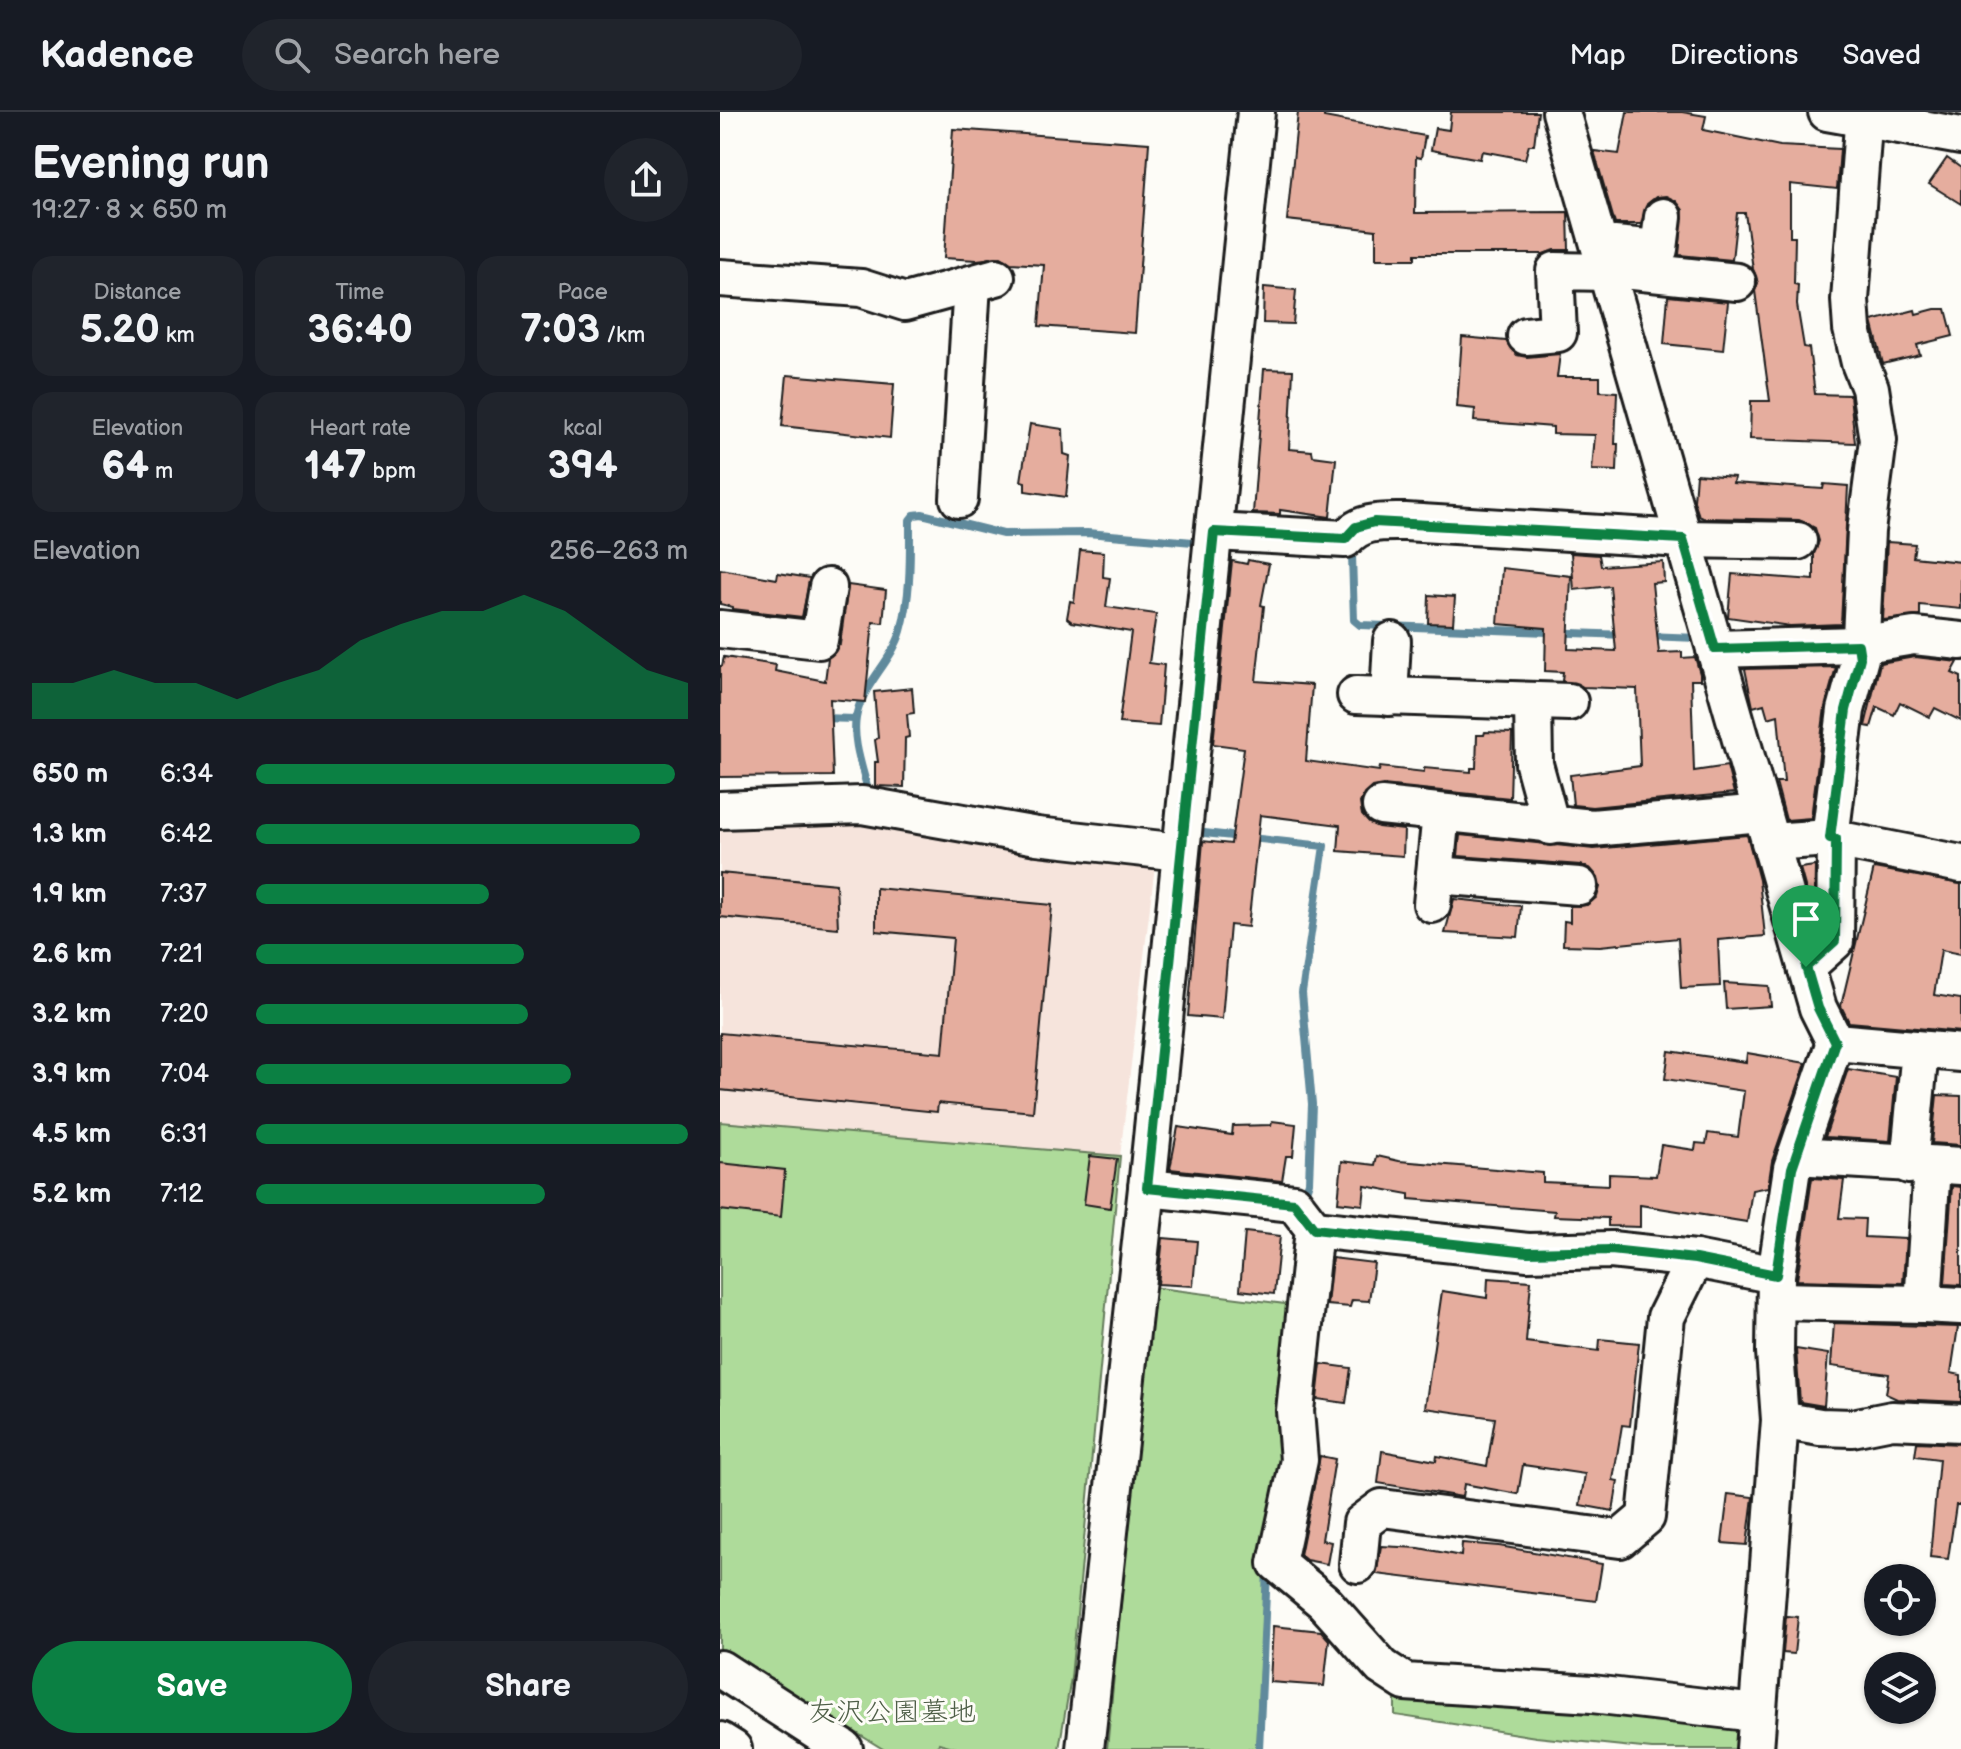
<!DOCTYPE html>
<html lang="en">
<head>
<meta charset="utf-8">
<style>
  :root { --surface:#171b24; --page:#20242c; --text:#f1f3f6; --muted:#9ea1a6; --line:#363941; --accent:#0b8043 }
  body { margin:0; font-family:"Balsamiq Sans","Klee One",sans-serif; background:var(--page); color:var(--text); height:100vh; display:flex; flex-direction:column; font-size:30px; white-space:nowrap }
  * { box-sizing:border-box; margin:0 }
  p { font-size:26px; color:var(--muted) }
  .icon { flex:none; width:44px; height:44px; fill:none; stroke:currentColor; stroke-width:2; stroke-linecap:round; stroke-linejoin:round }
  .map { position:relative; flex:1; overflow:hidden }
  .sheet { display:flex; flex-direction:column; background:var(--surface); width:720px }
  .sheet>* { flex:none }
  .tools { position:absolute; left:1144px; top:1452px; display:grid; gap:16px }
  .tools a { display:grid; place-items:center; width:72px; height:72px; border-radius:50%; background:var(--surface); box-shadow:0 2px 6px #0004; font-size:40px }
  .pin { position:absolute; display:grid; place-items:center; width:68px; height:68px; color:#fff; margin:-82px -34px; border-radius:50% 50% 50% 0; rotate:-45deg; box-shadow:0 0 8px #0007 }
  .pin .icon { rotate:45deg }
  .round { display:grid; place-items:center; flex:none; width:84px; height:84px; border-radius:42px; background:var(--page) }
  .headline { display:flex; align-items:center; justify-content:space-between; height:136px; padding:0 32px }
  h1 { font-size:44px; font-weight:700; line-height:60px }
  .metrics { display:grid; grid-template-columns:repeat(3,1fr); gap:12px; height:136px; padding:8px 32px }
  .metrics div { display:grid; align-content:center; border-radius:20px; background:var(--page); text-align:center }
  .metrics b { font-size:40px; font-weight:700 }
  .metrics small { font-size:22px; font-weight:400 }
  .metrics p { font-size:22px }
  .chart { height:224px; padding:16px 32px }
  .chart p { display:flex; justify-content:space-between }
  .chart svg { width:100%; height:144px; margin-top:8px; fill:var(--accent); opacity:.7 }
  .action { display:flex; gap:16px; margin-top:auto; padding:16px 32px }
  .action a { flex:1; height:92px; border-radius:48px; background:var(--accent); color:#fff; font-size:32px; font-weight:700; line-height:92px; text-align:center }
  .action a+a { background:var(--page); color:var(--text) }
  ul { padding:0 32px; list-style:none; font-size:26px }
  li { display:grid; grid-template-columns:128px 96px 1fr; align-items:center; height:60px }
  li i { height:20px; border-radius:10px; background:var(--accent) }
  header { display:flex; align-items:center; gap:48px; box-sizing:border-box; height:112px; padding:0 40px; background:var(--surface); border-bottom:2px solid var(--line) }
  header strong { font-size:38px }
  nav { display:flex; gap:44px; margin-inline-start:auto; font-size:28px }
  .search { width:560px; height:72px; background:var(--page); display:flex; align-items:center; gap:20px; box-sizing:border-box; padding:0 28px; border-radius:44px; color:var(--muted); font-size:30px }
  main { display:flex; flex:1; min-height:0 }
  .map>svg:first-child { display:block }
  .built { fill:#f6e4dc }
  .green { fill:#aedb9a; stroke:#657c5b; stroke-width:2 }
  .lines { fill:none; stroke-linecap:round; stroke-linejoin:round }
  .stream { stroke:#618a9c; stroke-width:8 }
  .building { fill:#e5ad9e; stroke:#1c1c1c; stroke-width:2 }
  .minor-casing { stroke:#1c1c1c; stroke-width:42 }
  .minor { stroke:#fdfcf7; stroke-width:36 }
  .route-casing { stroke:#fff; stroke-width:16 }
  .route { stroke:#0b8043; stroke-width:10 }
  .labels { text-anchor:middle; stroke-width:6; stroke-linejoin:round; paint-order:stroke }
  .park-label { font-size:28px; fill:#4f5f48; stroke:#fdfcf7 }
</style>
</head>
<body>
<header>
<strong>Kadence</strong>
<div class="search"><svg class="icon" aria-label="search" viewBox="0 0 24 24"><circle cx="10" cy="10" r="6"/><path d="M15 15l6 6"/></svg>Search here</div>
<nav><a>Map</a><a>Directions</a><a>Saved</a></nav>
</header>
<main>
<section class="sheet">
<div class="headline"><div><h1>Evening run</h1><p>19:27 · 8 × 650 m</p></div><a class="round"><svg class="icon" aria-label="share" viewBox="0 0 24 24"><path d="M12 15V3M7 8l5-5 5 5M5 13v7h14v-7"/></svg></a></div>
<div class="metrics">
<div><p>Distance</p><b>5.20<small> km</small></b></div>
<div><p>Time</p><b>36:40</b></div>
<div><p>Pace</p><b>7:03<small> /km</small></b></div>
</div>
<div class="metrics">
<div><p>Elevation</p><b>64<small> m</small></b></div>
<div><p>Heart rate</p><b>147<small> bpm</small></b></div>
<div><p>kcal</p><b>394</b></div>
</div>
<div class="chart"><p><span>Elevation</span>256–263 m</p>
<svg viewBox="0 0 160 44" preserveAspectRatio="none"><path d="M0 44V33L10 33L20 29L30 33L40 33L50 38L60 33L70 29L80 20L90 15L100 11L110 11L120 6L130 11L140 20L150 29L160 33V44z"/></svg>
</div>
<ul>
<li><b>650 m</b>6:34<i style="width:97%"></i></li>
<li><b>1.3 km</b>6:42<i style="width:89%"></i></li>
<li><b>1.9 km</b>7:37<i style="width:54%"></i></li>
<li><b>2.6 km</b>7:21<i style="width:62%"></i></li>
<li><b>3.2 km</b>7:20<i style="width:63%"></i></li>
<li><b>3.9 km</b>7:04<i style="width:73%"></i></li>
<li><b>4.5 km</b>6:31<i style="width:100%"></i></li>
<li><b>5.2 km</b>7:12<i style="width:67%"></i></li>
</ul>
<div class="action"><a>Save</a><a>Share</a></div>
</section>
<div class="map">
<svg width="1241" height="1637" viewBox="0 0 1241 1637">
  <rect width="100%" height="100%" fill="#fdfcf7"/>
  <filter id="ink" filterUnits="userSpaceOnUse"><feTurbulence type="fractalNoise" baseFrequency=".0125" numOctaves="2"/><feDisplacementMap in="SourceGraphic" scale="16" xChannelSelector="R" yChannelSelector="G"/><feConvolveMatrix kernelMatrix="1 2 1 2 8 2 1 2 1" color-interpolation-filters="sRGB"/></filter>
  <g filter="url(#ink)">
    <path class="built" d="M108,701l327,52 -35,291 -49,522 -351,-29v-832z"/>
    <g class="green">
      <path d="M0,1010l400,34 -49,522 -12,71h-99l-21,-6 -2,6h-54l-163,-100z"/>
      <path d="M431,1175l142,18 -6,145 -21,98 -10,201h-149z"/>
      <path d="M675,1574l349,32 -1,31h-91l-116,-12 -141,-22z"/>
    </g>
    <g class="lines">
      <g class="stream">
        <path d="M627,438l5,5 2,65 6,5 265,10"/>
        <path d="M927,524l51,2"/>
        <path d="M101,606l34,1"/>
        <path d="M153,680l-5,-1c-5,-22 -16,-50 -12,-73 5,-32 36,-56 45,-87 10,-35 9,-74 9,-111l4,-5 8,-1 81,20 84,-1 118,10"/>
        <path d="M475,720l129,14 -22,147 10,111 -3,78 -5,15"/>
        <path d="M539,1637l8,-179"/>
      </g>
    </g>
    <g class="building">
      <path d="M578,0h26v5l101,19 -4,22 -5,-1 -1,56 153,-1 1,38h-14l-12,4h-128v5h-39v-29l-89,-10z"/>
      <path d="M731,0h87l-4,33h-5l-4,14 -43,-8 -2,8 -49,-9 4,-22 14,2z"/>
      <path d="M907,0h55l24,4 -3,14 77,16 60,3 -3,40 -47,-5v53h5l-1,47 4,1 -1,20 7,42 5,1 6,46 35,1 5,48 -105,-4 1,-38h19l-15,-110 3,-8 -5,-14 -8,-56h-8l-5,47 -53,-5 4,-45 -7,-9 -10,-5 -10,1 -9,7 -6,20h-26l-21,-73 25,3z"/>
      <path d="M233,17l196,14 -14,190 -96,-7 5,-61 -33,-2 -10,-6 -24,3 -33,-2z"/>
      <path d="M1227,46l14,10v36l-32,-20z"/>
      <path d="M544,175l32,3 -3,34 -30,-1z"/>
      <path d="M948,184l60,6 -5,48 -59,-6z"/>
      <path d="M1215,197h11l7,27 -36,9 3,10 -37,9 -11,-43 43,-11 1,4z"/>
      <path d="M742,225l44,4 11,14 10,2 33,-3 -3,23h43v14l17,1 -2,52h3l-1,27 -25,-1 3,-35 -42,-1v-7l-79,-6 1,-12 -18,-2z"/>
      <path d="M544,257l29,1 -4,79 23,2 1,5 23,3 -6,58 -50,-7v4l-27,-1z"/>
      <path d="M67,263l107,9 -4,54 -108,-12z"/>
      <path d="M310,312l33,5 1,25 6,2 -4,41 -41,-6v-9l-4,-1z"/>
      <path d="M976,362l38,3 -1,6 90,6 1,-5 24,2 -7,138 -51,2 -62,-9 4,-43 82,6v-26l5,-13 -4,-13 -16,-8 -96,-2 -4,-2 -5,-15z"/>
      <path d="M1167,430l28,2 -2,13 48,5v47l-41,-4v11l-37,4z"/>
      <path d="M360,438l24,2 -1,25 7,1 -4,29 50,7 -7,49 15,2 -5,61 -40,-3 12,-91 -59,-10 -5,-4 3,-17 4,1z"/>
      <path d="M851,441l28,2 2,11 62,-4 1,20 -12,1 7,70 23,-1v6l13,-1 5,17v6h-9l3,91 33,-5 7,27 -142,14 -19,-2 -3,-30 70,-9 -3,-77 -54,-2 -21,-6 1,-9 -18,-1 1,-43 -48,-4 4,-56 69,8 -3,73 48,2 -6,-65 -36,4z"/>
      <path d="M528,448l21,4 -8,41 3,1 -8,75 56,4 -6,76 73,10 1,-4 44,5v-4l47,4v-4h5l1,-33h7l1,-3 27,1 -2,65 -127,-13 -11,2 -8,7 -4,9 2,12 7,8 9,4 26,3 -1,26 -65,-5 2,-26 -80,-10 -12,112 -18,-2 -8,94 -34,-3 15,-175 28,3 13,-96 -31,-4 19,-183 15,3z"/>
      <path d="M0,457l57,10 1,-6 32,5 -8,39 -69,-8v-2l-13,-3z"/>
      <path d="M128,473l38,5 -3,33 -10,-1 -8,80 -35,-3 3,77 -113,1v-111h2l2,-9 52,8 -1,6 50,10 3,-23 12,-14z"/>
      <path d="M709,483l26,2 -2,27 -25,-1z"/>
      <path d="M1195,545l43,5 -6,11 9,4v44l-26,-13 -5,9 -30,-15 -6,13 -17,-8 -6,20 -6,-1 15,-63z"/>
      <path d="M1116,555l-11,40 -14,111 -25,2 -10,-38h8l-6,-67 -10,3 -4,-14 -11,3 -8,-38z"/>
      <path d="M192,576l2,25 -7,1 2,23 -4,1 -1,49 -29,-1v-24h3l-3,-22 3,-2 -4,-46z"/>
      <path d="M740,723l134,14 153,-14 12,45 6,56 -47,4 2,46 -39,2 -3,-50 -78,8 -37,-1 1,-24 6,1v-16l17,-1 10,-8 3,-10 -2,-9 -7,-9 -10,-4 -123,-9z"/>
      <path d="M1095,754l-1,53 -14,-51z"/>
      <path d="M1154,756l87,16v70l-20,-4 -7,45 27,4v33l-112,-10 -8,-16z"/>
      <path d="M0,761l116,11 2,44 -118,-11z"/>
      <path d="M156,776l176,17 -19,207 -95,-9 -1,9 -217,-22v-57l223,20 10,-115 -77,-7z"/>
      <path d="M734,787l67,7 -3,31 -73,-4z"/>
      <path d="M1004,871l45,3 2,20 -45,3z"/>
      <path d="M949,939l77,11 1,-9 59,10 -34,98 -4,26 -16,3 -5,32 -107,-17v22l-32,-1v-8l-54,-2 1,-5 -146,-12v-5l-44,-8 -2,19 -25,-3 4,-41 33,4 2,-9 22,5 144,12v9l66,3v-11l47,2 5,-31 34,5 1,-7 10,1 2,-11 30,4 6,-46 -79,-12z"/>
      <path d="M1128,957l48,8 -6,64 -65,-4z"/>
      <path d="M1217,983l24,1v49l-29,-2z"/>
      <path d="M552,1009l24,3 -3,32h-7l-4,25 -112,-12 8,-42 54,8 1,-9 38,-1z"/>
      <path d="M370,1044l27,3 -7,49 -26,-4z"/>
      <path d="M0,1051l65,7 -4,47 -61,-7z"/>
      <path d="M1092,1066l32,2 -5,38 26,1 -1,18 42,2 -3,44 -106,-3z"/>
      <path d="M1232,1074l9,1v98l-16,-1z"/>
      <path d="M525,1120l35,4 -6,58 -34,-4z"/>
      <path d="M443,1126l34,3 -4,45 -35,-2z"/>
      <path d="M612,1146l42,5 -5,38 -17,-1 -2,7 -23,-2z"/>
      <path d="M768,1166l43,3 -5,61 73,9 1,-12 39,4 -9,83 -8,-1 -9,55 5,1 -5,30 -33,-6 5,-31 -62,-9 -5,29 -54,-10 -2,13 -84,-14 4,-32 54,10 1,-5 50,10 8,-48 -70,-10 17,-117 45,7z"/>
      <path d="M1114,1211l124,4 -7,46 10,2v27l-64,-3 -11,-5 3,-20 -58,-8z"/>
      <path d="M1076,1237l32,5 -4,52 -24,-4z"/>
      <path d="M601,1252l30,4 -5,35 -29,-4z"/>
      <path d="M1197,1330l44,2v61h-5l-8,54 -18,-2 9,-98 -24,-3z"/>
      <path d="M600,1344l15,3 -13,81 9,2 -4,22 -21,-4 -6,-5z"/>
      <path d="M1008,1382l25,3 -6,48 -25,-2z"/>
      <path d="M742,1431l37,3 103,18 -6,37 -220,-27 5,-28 38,2 42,8z"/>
      <path d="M1066,1504l12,1 -4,37 -11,-1z"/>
      <path d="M553,1514l48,5 8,9 -5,46 -54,-4z"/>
    </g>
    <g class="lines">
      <g class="minor-casing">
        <g id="minor">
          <path d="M841,0l257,896 17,34 126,11"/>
          <path d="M1107,0l134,24"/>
          <path d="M894,133l45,4 4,-32"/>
          <path d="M885,156l132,14"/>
          <path d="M0,166l141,10 44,14 91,-25"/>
          <path d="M806,224l32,-3 -3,-62 52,1"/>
          <path d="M239,387l13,-215"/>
          <path d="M494,420l131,7c17,-19 36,-17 60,-17l278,17 115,2"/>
          <path d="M0,517l99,11 9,-53"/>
          <path d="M995,537l143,-4 56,-9 47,5"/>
          <path d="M636,583l213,7"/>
          <path d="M669,585l3,-56"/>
          <path d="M813,590l1,62 17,62"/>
          <path d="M661,694l211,22 170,-15"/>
          <path d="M0,698l142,-5 175,31 143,16"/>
          <path d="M1110,726l16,-128 14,-52 6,-127 12,-91 -8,-52 -10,-25 -8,-34 -2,-29 14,-188"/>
          <path d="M1050,730l60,-4 131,26"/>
          <path d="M715,763l144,11"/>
          <path d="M712,792l9,-91"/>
          <path d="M1086,855l29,-26 1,-102"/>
          <path d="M1076,1044l165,10"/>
          <path d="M1189,1053l11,-115"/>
          <path d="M1212,1054l-9,138 38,2"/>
          <path d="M427,1076l147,15 20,26 -19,182 4,49 -22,103 47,39 58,65 23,15 187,12 164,19"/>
          <path d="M594,1117l214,23 83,-2 84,9 81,16"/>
          <path d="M1056,1189l147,3"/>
          <path d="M1060,1308l40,7 32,1 40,-8 69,3"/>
          <path d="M638,1452l4,-41 20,-15 238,31 26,-22 20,-200 29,-58"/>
          <path d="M0,1557l124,80"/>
          <path d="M0,1629l13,8"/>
          <path d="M365,1637l62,-561 109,-1076"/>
          <path d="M1035,1637l25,-329 -5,-68 1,-77 16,-107 43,-126"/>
        </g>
      </g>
      <use href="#minor" class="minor"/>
    </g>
  </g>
  <g class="lines" filter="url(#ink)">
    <g class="route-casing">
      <path id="route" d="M654,410l309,17 32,110 143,-4 2,13 -14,52 -16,128 6,1 -1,102 -29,26 12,41 17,34 -43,126 -16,107 -81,-16 -84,-9 -83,2 -214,-23 -20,-26 -147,-15 67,-656 131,7 11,-12z"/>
    </g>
    <use href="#route" class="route"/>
  </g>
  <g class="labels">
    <g class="park-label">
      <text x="172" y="1609">友沢公園墓地</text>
    </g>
  </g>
</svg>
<div class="tools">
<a><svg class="icon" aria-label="locate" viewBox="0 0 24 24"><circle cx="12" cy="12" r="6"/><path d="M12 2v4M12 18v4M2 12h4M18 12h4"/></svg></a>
<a><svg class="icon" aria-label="layers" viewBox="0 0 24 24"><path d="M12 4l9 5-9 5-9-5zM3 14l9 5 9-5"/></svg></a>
</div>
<div class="pin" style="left:1086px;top:855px;background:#1e9e55"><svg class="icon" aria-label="arrive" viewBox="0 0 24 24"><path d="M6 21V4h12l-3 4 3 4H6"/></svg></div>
</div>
</main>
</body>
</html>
